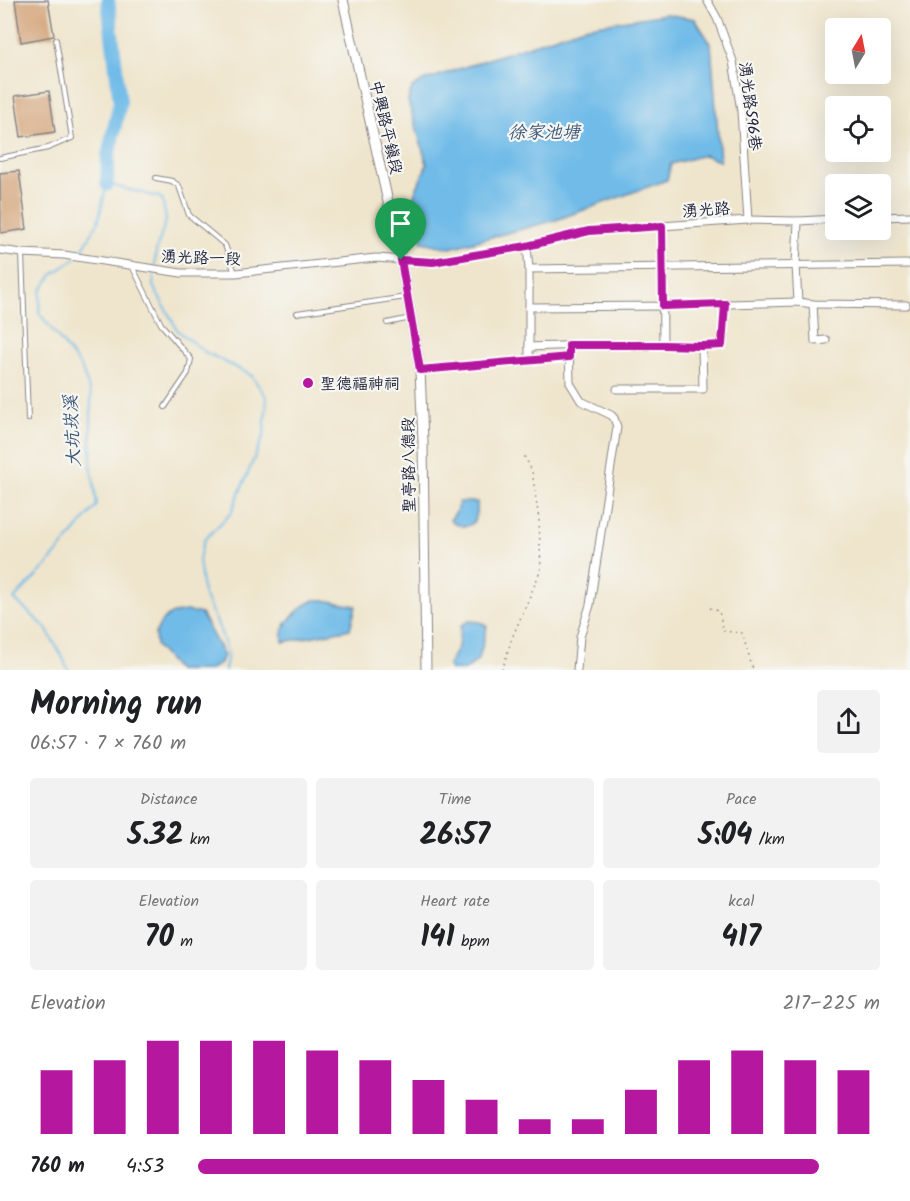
<!DOCTYPE html>
<html lang="en">
<head>
<meta charset="utf-8">
<style>
  :root { --surface:#fff; --page:#f2f2f2; --text:#202124; --muted:#757577; --accent:#b5179e }
  body { margin:0; font-family:Kalam,"LXGW WenKai TC",sans-serif; background:var(--page); color:var(--text); height:100vh; display:flex; flex-direction:column; font-size:22px; white-space:nowrap }
  * { box-sizing:border-box; margin:0 }
  p { font-size:20px; color:var(--muted) }
  .icon { flex:none; width:33px; height:33px; fill:none; stroke:currentColor; stroke-width:2; stroke-linecap:round; stroke-linejoin:round }
  .map { position:relative; height:670px; overflow:hidden }
  .side { display:flex; flex-direction:column; background:var(--surface); flex:1 }
  .side>* { flex:none }
  .needle { width:39px; rotate:10deg }
  .tools { position:absolute; left:825px; top:18px; display:grid; gap:12px }
  .tools a { display:grid; place-items:center; width:66px; height:66px; border-radius:6px; background:var(--surface); box-shadow:0 6px 24px #0002; font-size:30px }
  .pin { position:absolute; display:grid; place-items:center; width:51px; height:51px; color:#fff; margin:-62px -26px; border-radius:50% 50% 50% 0; rotate:-45deg; box-shadow:0 0 6px #0007 }
  .pin .icon { rotate:45deg }
  .round { display:grid; place-items:center; flex:none; width:63px; height:63px; border-radius:6px; background:var(--page) }
  .headline { display:flex; align-items:center; justify-content:space-between; height:102px; padding:0 30px }
  h1 { font-size:33px; font-weight:800; line-height:45px }
  .stats { display:grid; grid-template-columns:repeat(3,1fr); gap:9px; height:102px; padding:6px 30px }
  .stats div { display:grid; align-content:center; border-radius:6px; background:var(--page); text-align:center }
  .stats b { font-size:30px; font-weight:800 }
  .stats small { font-size:16px; font-weight:400 }
  .stats p { font-size:16px }
  .chart { height:168px; padding:12px 30px }
  .chart p { display:flex; justify-content:space-between }
  .chart svg { width:100%; height:108px; margin-top:6px; stroke:var(--accent); stroke-width:6 }
  ul { padding:0 30px; list-style:none; font-size:20px }
  li { display:grid; grid-template-columns:96px 72px 1fr; align-items:center; height:45px }
  li i { height:15px; border-radius:8px; background:var(--accent) }
  .map>svg:first-child { display:block }
  .water { fill:#6fbbe8; stroke:#486e92; stroke-width:1.5 }
  .lines { fill:none; stroke-linecap:round; stroke-linejoin:round }
  .stream { stroke:#6fbbe8; stroke-width:2 }
  .river { stroke:#6fbbe8; stroke-width:14 }
  .building { fill:#d3a378 }
  .service-casing { stroke:#888484; stroke-width:6 }
  .minor-casing { stroke:#888484; stroke-width:9 }
  .tertiary-casing { stroke:#888484; stroke-width:11 }
  .path { stroke:#888484; stroke-width:1.5; stroke-dasharray:1.5 4.5; stroke-linecap:butt }
  .service { stroke:#fff; stroke-width:4 }
  .minor { stroke:#fff; stroke-width:7 }
  .tertiary { stroke:#fff; stroke-width:9 }
  .route-casing { stroke:#fff; stroke-width:12 }
  .route { stroke:#b5179e; stroke-width:8 }
  .poi-dot { fill:#b5179e; stroke:#f6f6f2; stroke-width:2 }
  .labels { text-anchor:middle; stroke-width:4.5; stroke-linejoin:round; paint-order:stroke }
  .street-label { font-size:16px; fill:#22223b; stroke:#f6f6f2 }
  .poi-label { font-size:16px; fill:#22223b; stroke:#f6f6f2; text-anchor:start }
  .water-label { font-size:18px; font-style:italic; fill:#3d5878; stroke:#f6f6f2 }
</style>
</head>
<body>
<div class="map">
<svg width="910" height="670" viewBox="0 0 910 670">
  <rect width="100%" height="100%" fill="#f6f6f2"/>
  <filter id="ink" filterUnits="userSpaceOnUse"><feTurbulence type="fractalNoise" baseFrequency=".0167" numOctaves="2"/><feDisplacementMap in="SourceGraphic" scale="12" xChannelSelector="R" yChannelSelector="G"/><feConvolveMatrix kernelMatrix="1 2 1 2 8 2 1 2 1" color-interpolation-filters="sRGB"/></filter>
  <filter id="wash" filterUnits="userSpaceOnUse"><feTurbulence type="fractalNoise" baseFrequency=".008" numOctaves="4" result="noise"/><feDisplacementMap in="SourceGraphic" scale="24" xChannelSelector="R" yChannelSelector="G"/><feGaussianBlur stdDeviation="1.35" result="paint"/><feColorMatrix in="noise" values="0 0 0 0 0 0 0 0 0 0 0 0 0 0 0 0 0 1.4 0 .05"/><feComposite in="paint" operator="in"/></filter>
  <g filter="url(#wash)">
    <rect width="100%" height="100%" fill="#efe5cc"/>
    <g class="water">
      <path d="M666,14l29,5 16,25 9,117 -16,-6 -33,9 -4,16 -111,40 -106,28 -28,-6 -14,-33 19,-45 -19,-63 4,-13 11,-7 161,-54z"/>
      <path d="M459,502h18c2,20 -8,32 -27,18l6,-8z"/>
      <path d="M315,600h9l32,6 -6,23 -67,13c0,-4 -1,-7 0,-11 2,-11 22,-27 32,-31z"/>
      <path d="M186,611l15,3 23,42 -6,9 -8,4v1h-33l-21,-24 -1,-12 6,-12 10,-8z"/>
      <path d="M469,621l11,1 7,4 -8,33 -14,11h-14l-3,-5 10,-18 3,-22z"/>
    </g>
    <g class="lines">
      <g class="stream">
        <path d="M80,254l18,-32 9,-38 55,14 4,22 -10,31 -3,35 25,45 27,21 46,23 16,23 -3,37 -33,78 -27,27 -5,19 4,34 16,34 9,27 -3,16"/>
        <path d="M68,670l-5,-12 -18,-31 -31,-28 32,-33 51,-61 -6,-40v-70l-10,-28 -42,-54 2,-22 12,-17 23,-16"/>
      </g>
      <path class="river" d="M107,184l1,-27 12,-55 -12,-102"/>
    </g>
    <g id="blocks">
      <g class="building">
        <path d="M15,0h33l6,36 -33,6z"/>
        <path d="M49,91l6,41 -34,5 -6,-41z"/>
        <path d="M19,171l8,58 -26,4 -1,-60z"/>
      </g>
    </g>
  </g>
  <g filter="url(#ink)">
    <use href="#blocks" fill-opacity="0" stroke="#888484" stroke-width="1.5"/>
    <g class="lines">
      <g class="service-casing">
        <g id="service">
          <path d="M0,158l48,-10 24,-10 -16,-98"/>
          <path d="M156,178l16,3 7,5 10,29 36,30 10,28"/>
          <path d="M22,253l6,166"/>
          <path d="M132,266l29,58 30,35 -3,14 -23,34"/>
          <path d="M297,313l109,-16"/>
          <path d="M387,323l24,-5"/>
        </g>
      </g>
      <g class="minor-casing">
        <g id="minor">
          <path d="M707,0l10,18 16,43 8,50 7,109"/>
          <path d="M880,217l30,-1"/>
          <path d="M798,221l-2,44 2,37"/>
          <path d="M662,226l1,119"/>
          <path d="M527,246l2,23v92"/>
          <path d="M0,250l22,3 42,2 117,18h55l140,-15 57,4 94,-16 62,-15 159,-11 50,1 38,-2"/>
          <path d="M529,269l381,-5"/>
          <path d="M813,304l2,37 11,-1"/>
          <path d="M529,307l134,-1 135,-4 15,2 93,1"/>
          <path d="M569,345l1,38 11,18 30,14 3,3 3,9 -27,178 -10,32 -3,33"/>
          <path d="M529,347c44,-2 88,-2 132,-2 21,0 41,2 61,0l3,-41"/>
          <path d="M420,370l149,-13"/>
          <path d="M617,389h86l-1,-43"/>
        </g>
      </g>
      <g class="tertiary-casing">
        <path id="tertiary" d="M343,0l58,260 19,110 3,72 3,228"/>
      </g>
      <g class="path">
        <path d="M710,608l9,3 4,20 19,2 11,37"/>
        <path d="M502,670l10,-32 29,-68 -2,-50 -7,-49 -8,-16"/>
      </g>
      <use href="#service" class="service"/>
      <use href="#minor" class="minor"/>
      <use href="#tertiary" class="tertiary"/>
    </g>
  </g>
  <g class="lines" filter="url(#ink)">
    <g class="route-casing">
      <path id="route" d="M662,226l1,80 62,-2 -3,41 -20,1 -39,-1h-94v12l-149,13 -19,-110 32,2 94,-16 62,-15z"/>
    </g>
    <use href="#route" class="route"/>
  </g>
  <circle class="poi-dot" cx="308" cy="383" r="6"/>
  <g class="labels">
    <g class="street-label">
      <text transform="translate(751 106) rotate(83)" y="6">湧光路596巷</text>
      <text transform="translate(387 127) rotate(77)" y="6">中興路平鎮段</text>
      <text transform="translate(706 209) rotate(-4)" y="6">湧光路</text>
      <text transform="translate(201 257) rotate(2)" y="6">湧光路一段</text>
      <text transform="translate(408 465) rotate(-91)" y="6">聖亭路八德段</text>
    </g>
    <g class="poi-label">
      <text x="320" y="389">聖德福神祠</text>
    </g>
    <g class="water-label">
      <text x="544" y="138">徐家池塘</text>
      <text transform="translate(72 431) rotate(-93)" y="6">大坑崁溪</text>
    </g>
  </g>
</svg>
<div class="tools">
<a><svg class="needle" viewBox="-14 -14 28 28"><path d="M0-13l5 13h-10z" fill="#e53935"/><path d="M0 13l5-13h-10z" fill="#757577"/></svg></a>
<a><svg class="icon" aria-label="locate" viewBox="0 0 24 24"><circle cx="12" cy="12" r="6"/><path d="M12 2v4M12 18v4M2 12h4M18 12h4"/></svg></a>
<a><svg class="icon" aria-label="layers" viewBox="0 0 24 24"><path d="M12 4l9 5-9 5-9-5zM3 14l9 5 9-5"/></svg></a>
</div>
<div class="pin" style="left:401px;top:260px;background:#1e9e55"><svg class="icon" aria-label="arrive" viewBox="0 0 24 24"><path d="M6 21V4h12l-3 4 3 4H6"/></svg></div>
</div>
<section class="side">
<div class="headline"><div><h1>Morning run</h1><p>06:57 · 7 × 760 m</p></div><a class="round"><svg class="icon" aria-label="share" viewBox="0 0 24 24"><path d="M12 15V3M7 8l5-5 5 5M5 13v7h14v-7"/></svg></a></div>
<div class="stats">
<div><p>Distance</p><b>5.32<small> km</small></b></div>
<div><p>Time</p><b>26:57</b></div>
<div><p>Pace</p><b>5:04<small> /km</small></b></div>
</div>
<div class="stats">
<div><p>Elevation</p><b>70<small> m</small></b></div>
<div><p>Heart rate</p><b>141<small> bpm</small></b></div>
<div><p>kcal</p><b>417</b></div>
</div>
<div class="chart"><p><span>Elevation</span>217–225 m</p>
<svg viewBox="0 0 160 44" preserveAspectRatio="none"><path d="M5 44V18M15 44V14M25 44V6M35 44V6M45 44V6M55 44V10M65 44V14M75 44V22M85 44V30M95 44V38M105 44V38M115 44V26M125 44V14M135 44V10M145 44V14M155 44V18"/></svg>
</div>
<ul>
<li><b>760 m</b>4:53<i style="width:91%"></i></li>
</ul>
</section>
</body>
</html>
